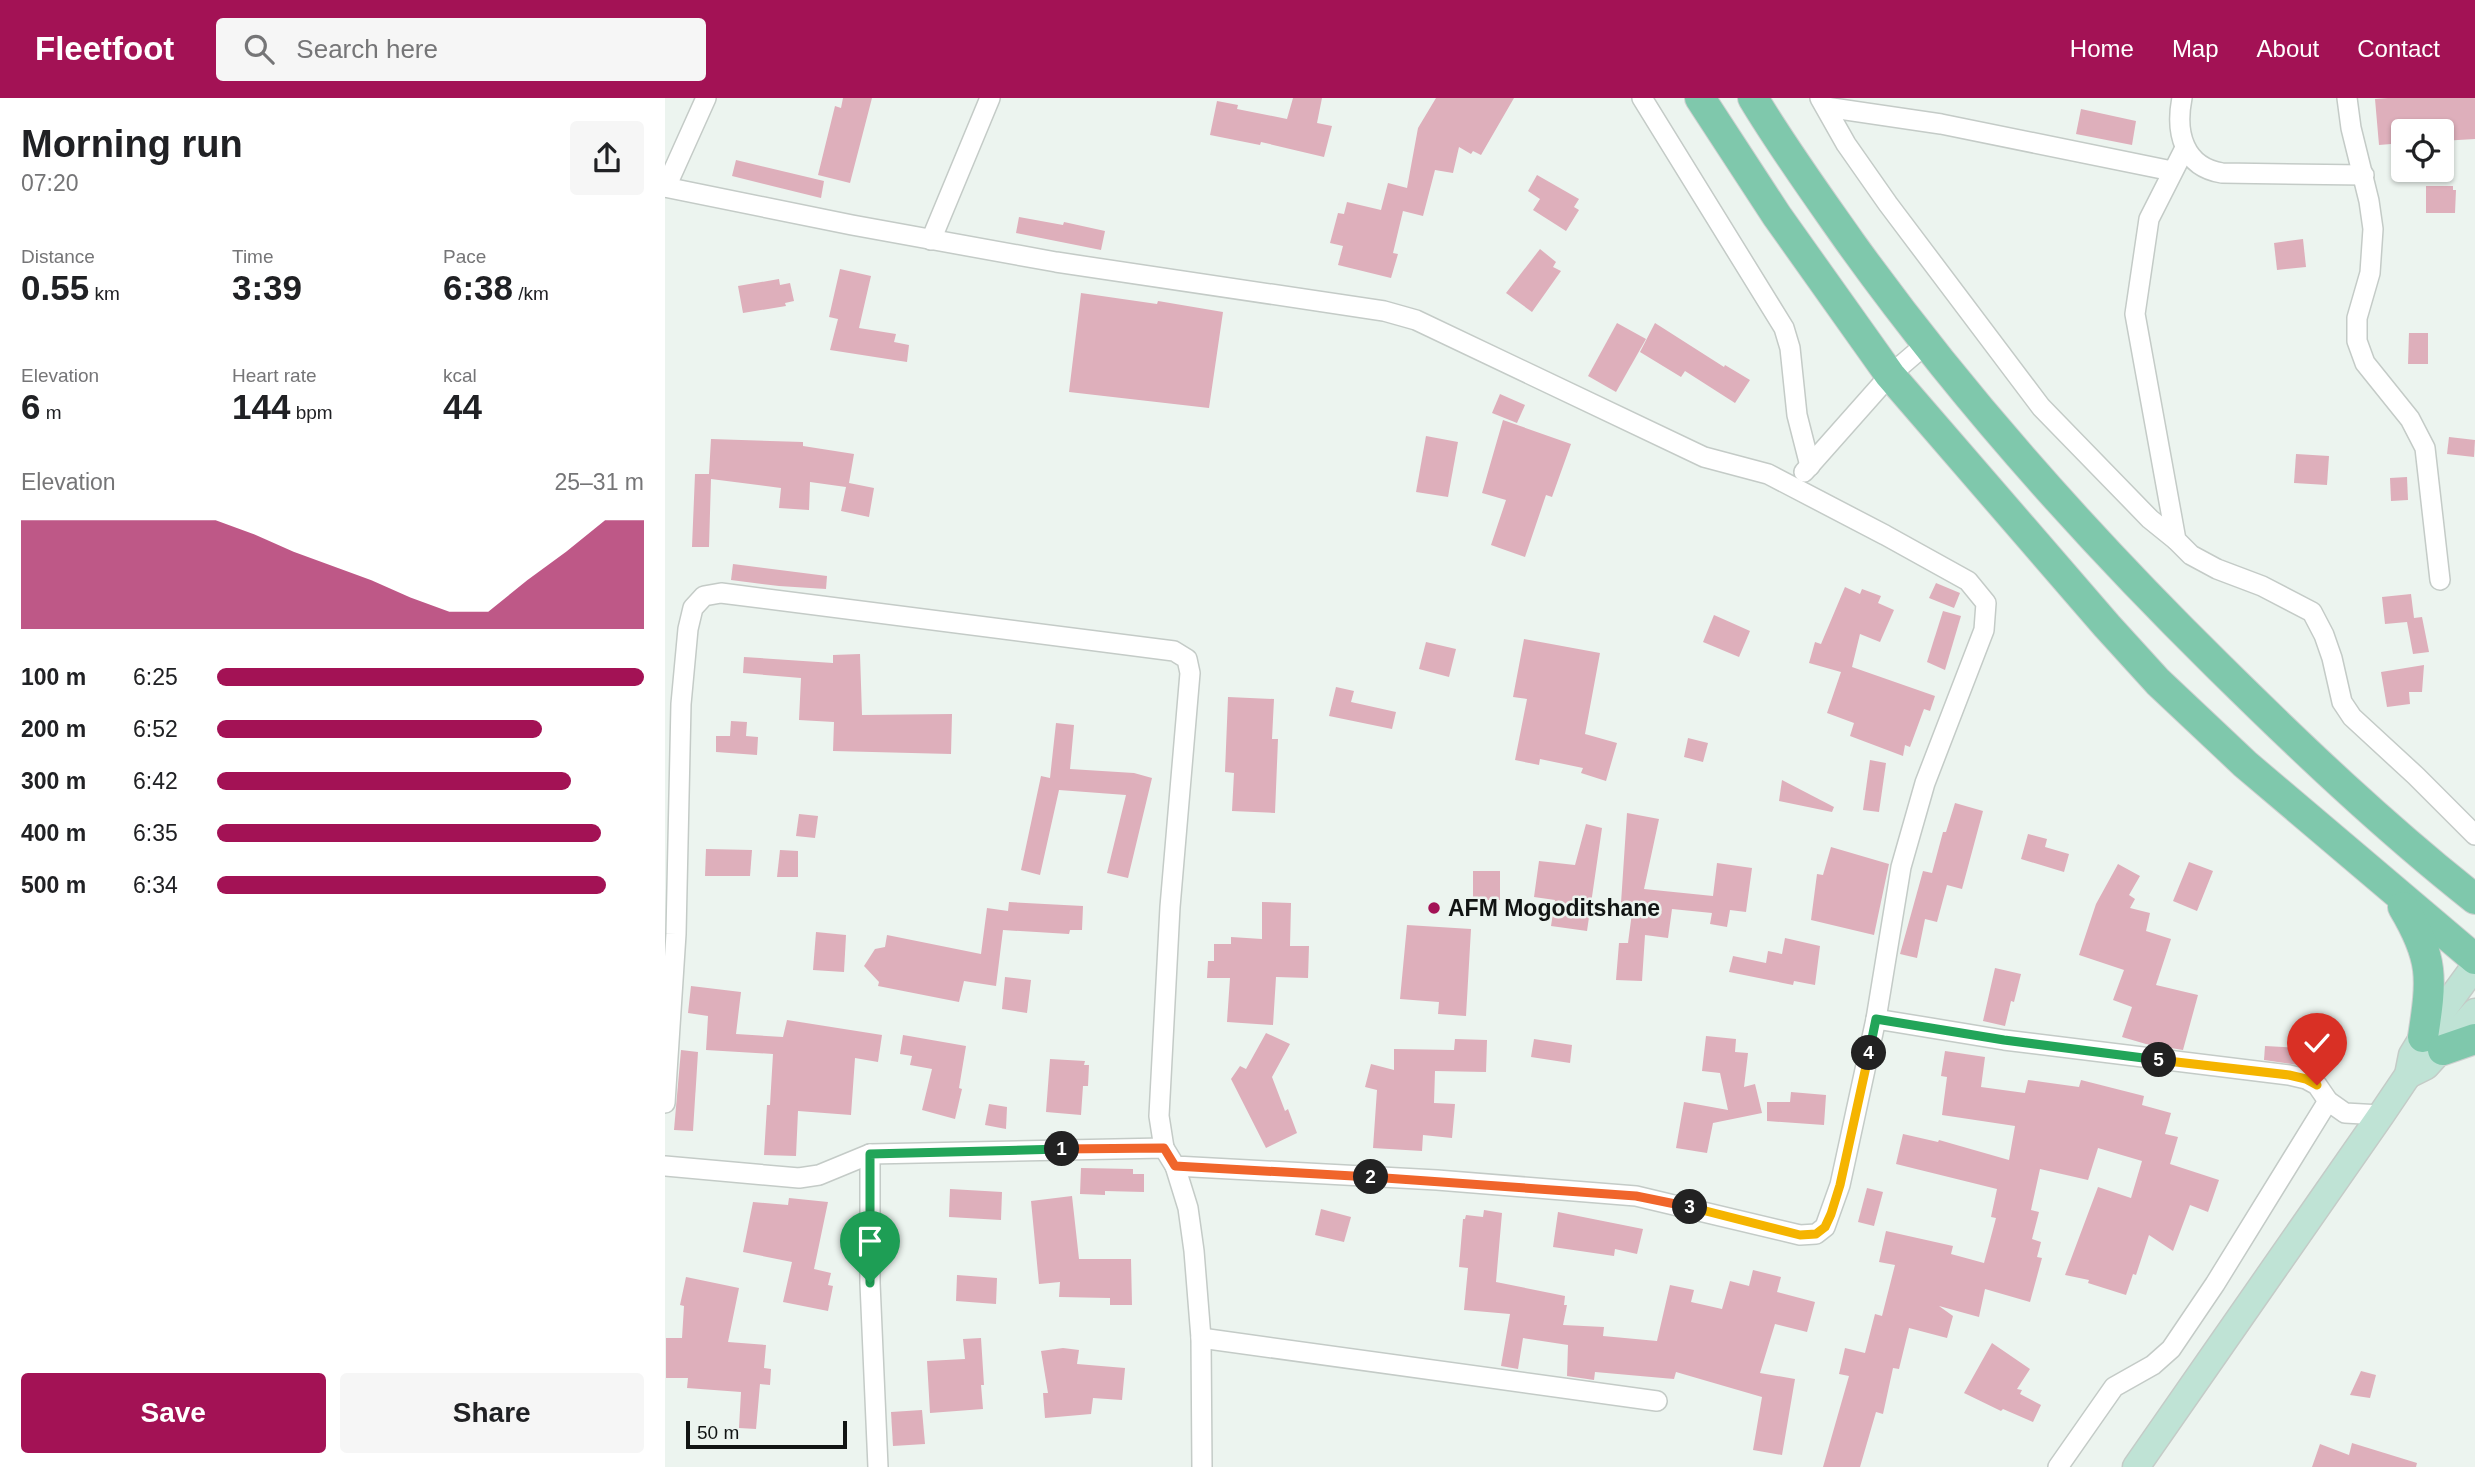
<!DOCTYPE html>
<html lang="en">
<head>
<meta charset="utf-8">
<style>
  :root { --surface:#fff; --page:#f6f6f6; --text:#202124; --muted:#757577; --accent:#a31255 }
  body { margin:0; font-family:Arial,sans-serif; background:var(--page); color:var(--text); height:100vh; display:flex; flex-direction:column; font-size:26px; white-space:nowrap }
  * { box-sizing:border-box; margin:0 }
  p { font-size:23px; color:var(--muted) }
  .icon { flex:none; width:38px; height:38px; fill:none; stroke:currentColor; stroke-width:2; stroke-linecap:round; stroke-linejoin:round }
  .map { position:relative; flex:1; overflow:hidden }
  .details { display:flex; flex-direction:column; background:var(--surface); width:665px }
  .details>* { flex:none }
  .tools { position:absolute; left:1726px; top:21px; display:grid; gap:14px }
  .tools a { display:grid; place-items:center; width:63px; height:63px; border-radius:7px; background:var(--surface); box-shadow:0 2px 5px #0004; font-size:35px }
  .scale { position:absolute; left:21px; bottom:18px; width:161px; box-sizing:border-box; padding-left:7px; border:4px solid #111413; border-top:0; font-size:19px; line-height:24px; white-space:nowrap; color:#111413; -webkit-text-stroke:5px #ecf4ef; paint-order:stroke }
  .pin { position:absolute; display:grid; place-items:center; width:60px; height:60px; color:#fff; margin:-72px -30px; border-radius:50% 50% 50% 0; rotate:-45deg; box-shadow:0 0 7px #0007 }
  .pin .icon { rotate:45deg }
  .km { position:absolute; width:35px; height:35px; margin:-18px; border-radius:50%; background:#222; color:#fff; font-size:19px; line-height:35px; text-align:center }
  .round { display:grid; place-items:center; flex:none; width:74px; height:74px; border-radius:7px; background:var(--page) }
  .summary { display:flex; align-items:center; justify-content:space-between; height:119px; padding:0 21px }
  h1 { font-size:38px; font-weight:700; line-height:52px }
  .figures { display:grid; grid-template-columns:repeat(3,1fr); gap:10px; height:119px; padding:7px 21px }
  .figures div { display:grid; align-content:center }
  .figures b { font-size:35px; font-weight:700 }
  .figures small { font-size:19px; font-weight:400 }
  .figures p { font-size:19px }
  .chart { height:196px; padding:14px 21px }
  .chart p { display:flex; justify-content:space-between }
  .chart svg { width:100%; height:126px; margin-top:7px; fill:var(--accent); opacity:.7 }
  .primary-button { display:flex; gap:14px; margin-top:auto; padding:14px 21px }
  .primary-button a { flex:1; height:80px; border-radius:7px; background:var(--accent); color:#fff; font-size:28px; font-weight:700; line-height:80px; text-align:center }
  .primary-button a+a { background:var(--page); color:var(--text) }
  ul { padding:0 21px; list-style:none; font-size:23px }
  li { display:grid; grid-template-columns:112px 84px 1fr; align-items:center; height:52px }
  li i { height:18px; border-radius:9px; background:var(--accent) }
  header { display:flex; align-items:center; gap:42px; box-sizing:border-box; height:98px; padding:0 35px; background:var(--accent); color:#fff }
  header strong { font-size:33px }
  nav { display:flex; gap:38px; margin-inline-start:auto; font-size:24px }
  .search { width:490px; height:63px; background:var(--page); display:flex; align-items:center; gap:18px; box-sizing:border-box; padding:0 24px; border-radius:7px; color:var(--muted); font-size:26px }
  main { display:flex; flex:1; min-height:0 }
  .map>svg:first-child { display:block }
  .building { fill:#deafbb }
  .lines { fill:none; stroke-linecap:round; stroke-linejoin:round }
  .minor-casing { stroke:#c4cbc7; stroke-width:22 }
  .secondary-casing { stroke:#c4cbc7; stroke-width:29 }
  .primary-casing { stroke:#cfd0d0; stroke-width:32 }
  .minor { stroke:#fff; stroke-width:19 }
  .secondary { stroke:#bfe3d5; stroke-width:26 }
  .primary { stroke:#7fc8ac; stroke-width:30 }
  .split-1-casing { stroke:#fff; stroke-width:14 }
  .split-2-casing { stroke:#fff; stroke-width:14 }
  .split-3-casing { stroke:#fff; stroke-width:14 }
  .split-4-casing { stroke:#fff; stroke-width:14 }
  .split-5-casing { stroke:#fff; stroke-width:14 }
  .split-6-casing { stroke:#fff; stroke-width:14 }
  .split-1 { stroke:#22a559; stroke-width:9 }
  .split-2 { stroke:#f0652b; stroke-width:9 }
  .split-3 { stroke:#f0652b; stroke-width:9 }
  .split-4 { stroke:#f5b400; stroke-width:9 }
  .split-5 { stroke:#22a559; stroke-width:9 }
  .split-6 { stroke:#f5b400; stroke-width:9 }
  .poi-dot { fill:#a31255; stroke:#ecf4ef; stroke-width:2.5 }
  .labels { text-anchor:middle; stroke-width:5; stroke-linejoin:round; paint-order:stroke }
  .poi-label { font-size:23px; font-weight:bold; fill:#111413; stroke:#ecf4ef; text-anchor:start }
</style>
</head>
<body>
<header>
<strong>Fleetfoot</strong>
<div class="search"><svg class="icon" aria-label="search" viewBox="0 0 24 24"><circle cx="10" cy="10" r="6"/><path d="M15 15l6 6"/></svg>Search here</div>
<nav><a>Home</a><a>Map</a><a>About</a><a>Contact</a></nav>
</header>
<main>
<section class="details">
<div class="summary"><div><h1>Morning run</h1><p>07:20</p></div><a class="round"><svg class="icon" aria-label="share" viewBox="0 0 24 24"><path d="M12 15V3M7 8l5-5 5 5M5 13v7h14v-7"/></svg></a></div>
<div class="figures">
<div><p>Distance</p><b>0.55<small> km</small></b></div>
<div><p>Time</p><b>3:39</b></div>
<div><p>Pace</p><b>6:38<small> /km</small></b></div>
</div>
<div class="figures">
<div><p>Elevation</p><b>6<small> m</small></b></div>
<div><p>Heart rate</p><b>144<small> bpm</small></b></div>
<div><p>kcal</p><b>44</b></div>
</div>
<div class="chart"><p><span>Elevation</span>25–31 m</p>
<svg viewBox="0 0 160 44" preserveAspectRatio="none"><path d="M0 44V6L10 6L20 6L30 6L40 6L50 6L60 11L70 17L80 22L90 27L100 33L110 38L120 38L130 27L140 17L150 6L160 6V44z"/></svg>
</div>
<ul>
<li><b>100 m</b>6:25<i style="width:100%"></i></li>
<li><b>200 m</b>6:52<i style="width:76%"></i></li>
<li><b>300 m</b>6:42<i style="width:83%"></i></li>
<li><b>400 m</b>6:35<i style="width:90%"></i></li>
<li><b>500 m</b>6:34<i style="width:91%"></i></li>
</ul>
<div class="primary-button"><a>Save</a><a>Share</a></div>
</section>
<div class="map">
<svg width="1810" height="1369" viewBox="0 0 1810 1369">
  <rect width="100%" height="100%" fill="#ecf4ef"/>
  <g class="building">
    <path d="M178,0h29l-22,85 -32,-8 17,-69 6,2z"/>
    <path d="M628,0h29l-5,25 15,3 -8,31 -63,-15 -1,3 -50,-10 7,-34 21,4 -1,4 50,10z"/>
    <path d="M771,0h78l-33,57 -8,-4 -2,3 -12,-7 -6,26 -18,-3 -12,46 -20,-5 -10,42 5,1 -7,24 -53,-13 5,-19 -13,-3 8,-30 6,1 3,-12 34,8 7,-27 19,5 11,-60z"/>
    <path d="M1723,0h87v41l-34,2v-10h-38v12l-24,2 -4,-46z"/>
    <path d="M1416,11l55,12 -4,24 -56,-11z"/>
    <path d="M71,62l88,21 -3,17 -89,-22z"/>
    <path d="M872,77l42,24 -5,8 5,3 -13,21 -33,-21 7,-11 -12,-8z"/>
    <path d="M1761,88h27v4h3l-1,23h-29z"/>
    <path d="M354,119l44,8 1,-3 41,9 -4,19 -85,-17z"/>
    <path d="M1638,141l3,28 -29,3 -3,-27z"/>
    <path d="M875,151l16,13 -3,5 8,4 -29,41 -26,-19z"/>
    <path d="M175,171l31,7 -12,52 37,6 -2,8 15,3 -2,17 -77,-12 8,-31 -9,-2z"/>
    <path d="M114,181l1,6 10,-2 4,18 -9,2 1,3 -43,7 -5,-27z"/>
    <path d="M416,195l76,11 1,-3 65,11 -14,96 -140,-16z"/>
    <path d="M952,225l29,16 -30,53 -28,-16z"/>
    <path d="M990,225l69,44 1,-2 25,15 -15,23 -50,-32 -4,6 -41,-25z"/>
    <path d="M1744,235h19v31h-20z"/>
    <path d="M835,296l25,11 -8,18 -25,-10z"/>
    <path d="M838,322l68,24 -19,53 -6,-2 -21,62 -34,-12 15,-45 -24,-7z"/>
    <path d="M761,338l32,6 -10,55 -32,-5z"/>
    <path d="M1784,339l26,3 -1,17 -27,-3z"/>
    <path d="M46,341l92,3v4l51,8 -5,29 25,5 -5,29 -28,-6 5,-24 -36,-5 -1,28 -30,-2 2,-20 -70,-9 -2,68h-17l3,-73h14z"/>
    <path d="M1631,356l33,2 -2,29 -33,-2z"/>
    <path d="M1742,379l1,23 -17,1 -1,-23z"/>
    <path d="M68,466l94,12 -1,13 -47,-3 -48,-6z"/>
    <path d="M1271,485l24,10 -6,15 -25,-10z"/>
    <path d="M1180,489l15,7 2,-5 19,7 -3,7 16,7 -14,32 -20,-8 -8,33 83,29 -5,15 -6,-2 -14,38 -5,-2 -2,11 -53,-20 4,-13 -27,-10 14,-41 -32,-9 6,-21 6,2z"/>
    <path d="M1746,496l3,24 8,-1 7,35 -16,2 -6,-32 -22,2 -3,-27z"/>
    <path d="M1278,513l18,5 -16,54 -18,-8z"/>
    <path d="M1049,517l36,16 -11,26 -36,-15z"/>
    <path d="M859,541l76,14 -15,81 32,9 -11,38 -25,-8 2,-5 -43,-9 -1,6 -24,-5 12,-61 -14,-2z"/>
    <path d="M761,544l30,7 -7,28 -30,-8z"/>
    <path d="M195,556l2,61 90,-1 -1,40 -118,-3 1,-29 -35,-2 2,-42 -58,-5 1,-16 89,6v-8z"/>
    <path d="M1759,567l-2,27h-13l1,12 -23,3 -6,-35z"/>
    <path d="M671,589l18,4 -3,11 45,10 -4,17 -63,-13z"/>
    <path d="M563,599l46,2 -2,40h6l-3,74 -43,-2 2,-38 -9,-1z"/>
    <path d="M66,623l16,1 -1,14 12,1 -1,18 -41,-3v-16h14z"/>
    <path d="M391,625l18,2 -4,44 64,4 18,5 -24,100 -21,-5 19,-78 -67,-5 -19,85 -19,-5 20,-94 9,2z"/>
    <path d="M1023,640l20,5 -5,19 -19,-5z"/>
    <path d="M1205,662l16,3 -7,49 -16,-2z"/>
    <path d="M1117,682l52,27 -2,5 -53,-11z"/>
    <path d="M1290,705l28,8 -21,78 -15,-4 -10,37 -12,-3 -8,39 -17,-4 23,-83 9,2 11,-41h3z"/>
    <path d="M962,715l32,6 -15,70 69,7 4,-33 35,5 -6,44 -16,-2 -3,17 -17,-3 2,-11 -40,-4 -4,29 -23,-3 -3,46 -26,-1 3,-37h9l5,-38 -12,-2z"/>
    <path d="M134,716l19,2 -3,22 -19,-2z"/>
    <path d="M921,726l16,4 -15,103 -36,-5 4,-26 -21,-3 5,-36 36,4z"/>
    <path d="M1363,736l19,5 -2,8 24,7 -5,18 -43,-13z"/>
    <path d="M1166,749l58,17 -15,71 -63,-15 6,-46 6,1z"/>
    <path d="M41,751l46,1 -2,26h-45z"/>
    <path d="M115,752l18,1v26h-21z"/>
    <path d="M1524,764l24,9 -16,40 -24,-10z"/>
    <path d="M1453,766l22,12 -11,19 6,4 -5,9 20,5 -4,18 25,8 -15,46 42,10 -15,55 -37,-6 -24,-7 10,-30 -19,-7 11,-30 -45,-15 17,-51z"/>
    <rect x="808" y="773" width="27" height="29"/>
    <path d="M344,804l74,4 -1,24h-12l-1,4 -66,-4 -7,56 -32,-5 -5,21 -81,-16 1,-4 -15,-16 11,-17 10,-2 2,-12 94,19 6,-46 21,3z"/>
    <path d="M597,804l29,1 -1,43h19l-1,32 -32,-1 -3,48 -46,-3 3,-44h-23l1,-17h6v-17h17v-7l31,2z"/>
    <path d="M742,827l64,4 -5,87 -28,-2 1,-12 -39,-3z"/>
    <path d="M151,834l30,3 -2,37 -31,-2z"/>
    <path d="M1120,840l35,8 -5,39 -21,-4 -1,4 -64,-13 4,-16 33,7 2,-12 14,3z"/>
    <path d="M1330,870l26,6 -7,28 -3,-1 -6,25 -22,-5z"/>
    <path d="M340,879l26,3 -4,33 -25,-4z"/>
    <path d="M26,888l50,6 -5,42 47,3 4,-17 95,15 -4,27 -23,-4 -4,57 -53,-4 -2,45 -32,-1 3,-50h3l3,-51 -67,-4 2,-34 -20,-3z"/>
    <path d="M601,935l24,11 -18,33 13,34 3,-2 9,24 -31,15 -35,-69 9,-13 6,3z"/>
    <path d="M238,937l63,11 -7,42 3,1 -7,30 -33,-9 10,-41 -22,-4 2,-9 -12,-2z"/>
    <path d="M1041,938l30,3 -1,13 13,1 -4,34 11,-3 7,29 -49,10 -6,30 -31,-5 8,-46 44,8 -8,-37 -18,-2z"/>
    <path d="M790,941l32,1 -1,32 -51,-1 -1,32 21,1 -3,34 -29,-3 -1,16 -49,-3 4,-58 -12,-3 6,-23 23,6v-21l60,1z"/>
    <path d="M869,941l38,6 -2,18 -39,-6z"/>
    <path d="M1600,948l34,2v17l-35,-5z"/>
    <path d="M16,952l17,2 -5,79 -19,-1z"/>
    <path d="M1280,953l40,6 -4,30 44,6 3,-13 51,7 2,-7 63,16 -2,9 29,8 -6,21 13,3 -8,27 49,16 -11,32 -18,-7 -17,46 -24,-16 -13,40 -3,-1 -7,21 -38,-12 1,-3 -24,-5 33,-88 33,11 11,-37 -44,-13 -10,32 -48,-11 -9,41 8,2 -7,27 9,3 -4,15 5,1 -12,44 -45,-13 -6,28 -40,-11 14,10 -6,22 -38,-10 -10,41 -6,-1 -10,46 -7,-2 -16,55h-37l26,-91 -10,-2 6,-26 20,5 10,-39 7,2 13,-51 -16,-3 7,-31 67,15 -2,8 33,9 12,-45 -5,-1 6,-28 -101,-25 7,-30 35,8 1,-2 70,20 6,-34 -73,-11 5,-38 -6,-1z"/>
    <path d="M385,961l35,2 -1,4h5l-1,21h-5l-2,29 -35,-3z"/>
    <path d="M1126,994l35,3 -2,30 -57,-4v-19h23z"/>
    <path d="M324,1006l18,3 -1,22 -21,-4z"/>
    <path d="M416,1070l52,1v5h11v18l-39,-1v4l-25,-1z"/>
    <path d="M1202,1090l16,4 -9,34 -16,-4z"/>
    <path d="M285,1091l52,3 -1,28 -52,-3z"/>
    <path d="M407,1098l7,63h52l1,46h-22v-7l-51,-1 1,-15 -21,2 -8,-83z"/>
    <path d="M124,1100l39,4 -14,67 17,4 -3,12 5,1 -5,25 -45,-9 9,-40 -49,-10 10,-50 35,3z"/>
    <path d="M656,1111l30,8 -7,25 -29,-7z"/>
    <path d="M819,1112l18,3 -6,69 69,14 -1,9h3l-4,20 41,2 -1,9 54,5 13,-56 24,5 -3,12 31,7 8,-28 19,5 4,-16 28,7 -4,15 38,10 -8,30 -32,-8 -15,49 35,6 -13,76 -29,-5 9,-53 -86,-25 -2,7 -79,-7 -1,8 -27,-4 1,-31 -45,-7 -5,31 -17,-3 9,-52 -46,-4 4,-42 -9,-1 4,-48h2l1,-4 17,2z"/>
    <path d="M893,1114l85,17 -6,25 -22,-5 -1,7 -61,-9z"/>
    <path d="M292,1177l40,3 -1,26 -40,-3z"/>
    <path d="M21,1179l53,11 -11,54 38,3 -2,23 7,1 -1,16 -10,-1 -4,45 -17,-1 2,-36 -54,-4 1,-10h-22v-40h16l2,-32 -4,-1z"/>
    <path d="M316,1240l3,47h-3l2,24 -53,4 -3,-52 38,-2 -2,-20z"/>
    <path d="M1327,1245l38,26 -13,20 5,1 -2,4 21,11 -8,17 -30,-13 -2,2 -37,-18z"/>
    <path d="M398,1250l16,2 -2,14 48,4 -3,32 -29,-2 -2,16 -46,4 -2,-25h5l-7,-42z"/>
    <path d="M1696,1273l15,4 -6,23 -20,-3z"/>
    <path d="M257,1312l3,34 -32,2 -2,-34z"/>
    <path d="M1687,1345l65,20 -1,4h-104l8,-23 29,11z"/>
  </g>
  <g class="lines">
    <g class="minor-casing">
      <g id="minor">
        <path d="M977,0l142,230 6,20 7,67 13,51"/>
        <path d="M1155,0l26,46 42,60 153,203 109,112 26,21"/>
        <path d="M1517,0c-7,35 2,69 40,75l142,2"/>
        <path d="M1682,0l4,30 18,73 4,28 -3,44 -13,45v23l8,22 45,56 15,29 15,132"/>
        <path d="M1161,9l115,17 231,47"/>
        <path d="M1520,50l-36,71 -14,95 41,226 15,15 26,14 45,17 50,26 12,23 8,23 10,44 10,15 64,59 59,59"/>
        <path d="M0,89l187,38 204,37 328,49 32,9 288,137 64,17 117,61 83,46 18,22 -2,27 -59,153 -24,84 -25,152 -36,166 -15,42 -9,7 -16,1 -164,-39 -199,-16 -262,-14 -11,-18 -294,6 -51,21 -20,3 -134,-12"/>
        <path d="M1,89l40,-89"/>
        <path d="M266,142l59,-142"/>
        <path d="M1139,374l86,-97 35,-30"/>
        <path d="M1211,921l128,21 285,35 17,4 11,6 11,16 17,12 36,2"/>
        <path d="M0,1005l11,-169 5,-230 7,-75 5,-21 11,-12 17,-3 453,58 13,8 3,14 -20,234 -11,209 5,32"/>
        <path d="M205,1056v129l8,184"/>
        <path d="M510,1068l13,42 6,43 7,87 1,129"/>
        <path d="M536,1240l456,63"/>
        <path d="M1393,1369l56,-80 39,-22 18,-16 44,-65 113,-183"/>
      </g>
    </g>
    <g class="secondary-casing">
      <g id="secondary">
        <path d="M1743,977l18,-9 49,-54"/>
        <path d="M1471,1369l245,-352 27,-40 4,-20 11,-18 52,-71"/>
      </g>
    </g>
    <g class="primary-casing">
      <g id="primary">
        <path d="M1035,0l77,118 113,159 217,251 51,56 87,82 230,195"/>
        <path d="M1088,0c30,50 64,97 97,144 109,152 234,292 367,423 83,82 167,162 258,234"/>
        <path d="M1738,809c31,52 29,71 20,130"/>
        <path d="M1778,952l32,-11"/>
      </g>
    </g>
    <use href="#minor" class="minor"/>
    <use href="#secondary" class="secondary"/>
    <use href="#primary" class="primary"/>
  </g>
  <g class="lines">
    <g class="split-1-casing">
      <path id="split-1" d="M205,1185v-129l192,-5"/>
    </g>
    <g class="split-2-casing">
      <path id="split-2" d="M397,1051l102,-1 11,18 196,11"/>
    </g>
    <g class="split-3-casing">
      <path id="split-3" d="M706,1079l265,19 54,11"/>
    </g>
    <g class="split-4-casing">
      <path id="split-4" d="M1025,1109l110,28 16,-1 9,-7 6,-13 9,-29 29,-132"/>
    </g>
    <g class="split-5-casing">
      <path id="split-5" d="M1204,955l7,-34 128,21 155,20"/>
    </g>
    <g class="split-6-casing">
      <path id="split-6" d="M1494,962l130,15 17,4 11,6"/>
    </g>
    <use href="#split-1" class="split-1"/>
    <use href="#split-2" class="split-2"/>
    <use href="#split-3" class="split-3"/>
    <use href="#split-4" class="split-4"/>
    <use href="#split-5" class="split-5"/>
    <use href="#split-6" class="split-6"/>
  </g>
  <circle class="poi-dot" cx="769" cy="810" r="7"/>
  <g class="labels">
    <g class="poi-label">
      <text x="783" y="818">AFM Mogoditshane</text>
    </g>
  </g>
</svg>
<div class="tools">
<a><svg class="icon" aria-label="locate" viewBox="0 0 24 24"><circle cx="12" cy="12" r="6"/><path d="M12 2v4M12 18v4M2 12h4M18 12h4"/></svg></a>
</div>
<div class="scale">50 m</div>
<div class="pin" style="left:205px;top:1185px;background:#1e9e55"><svg class="icon" aria-label="arrive" viewBox="0 0 24 24"><path d="M6 21V4h12l-3 4 3 4H6"/></svg></div>
<div class="pin" style="left:1652px;top:987px;background:#d93025"><svg class="icon" aria-label="check" viewBox="0 0 24 24"><path d="M5 12l5 5 9-10"/></svg></div>
<b class="km" style="left:397px;top:1051px">1</b>
<b class="km" style="left:706px;top:1079px">2</b>
<b class="km" style="left:1025px;top:1109px">3</b>
<b class="km" style="left:1204px;top:955px">4</b>
<b class="km" style="left:1494px;top:962px">5</b>
</div>
</main>
</body>
</html>
